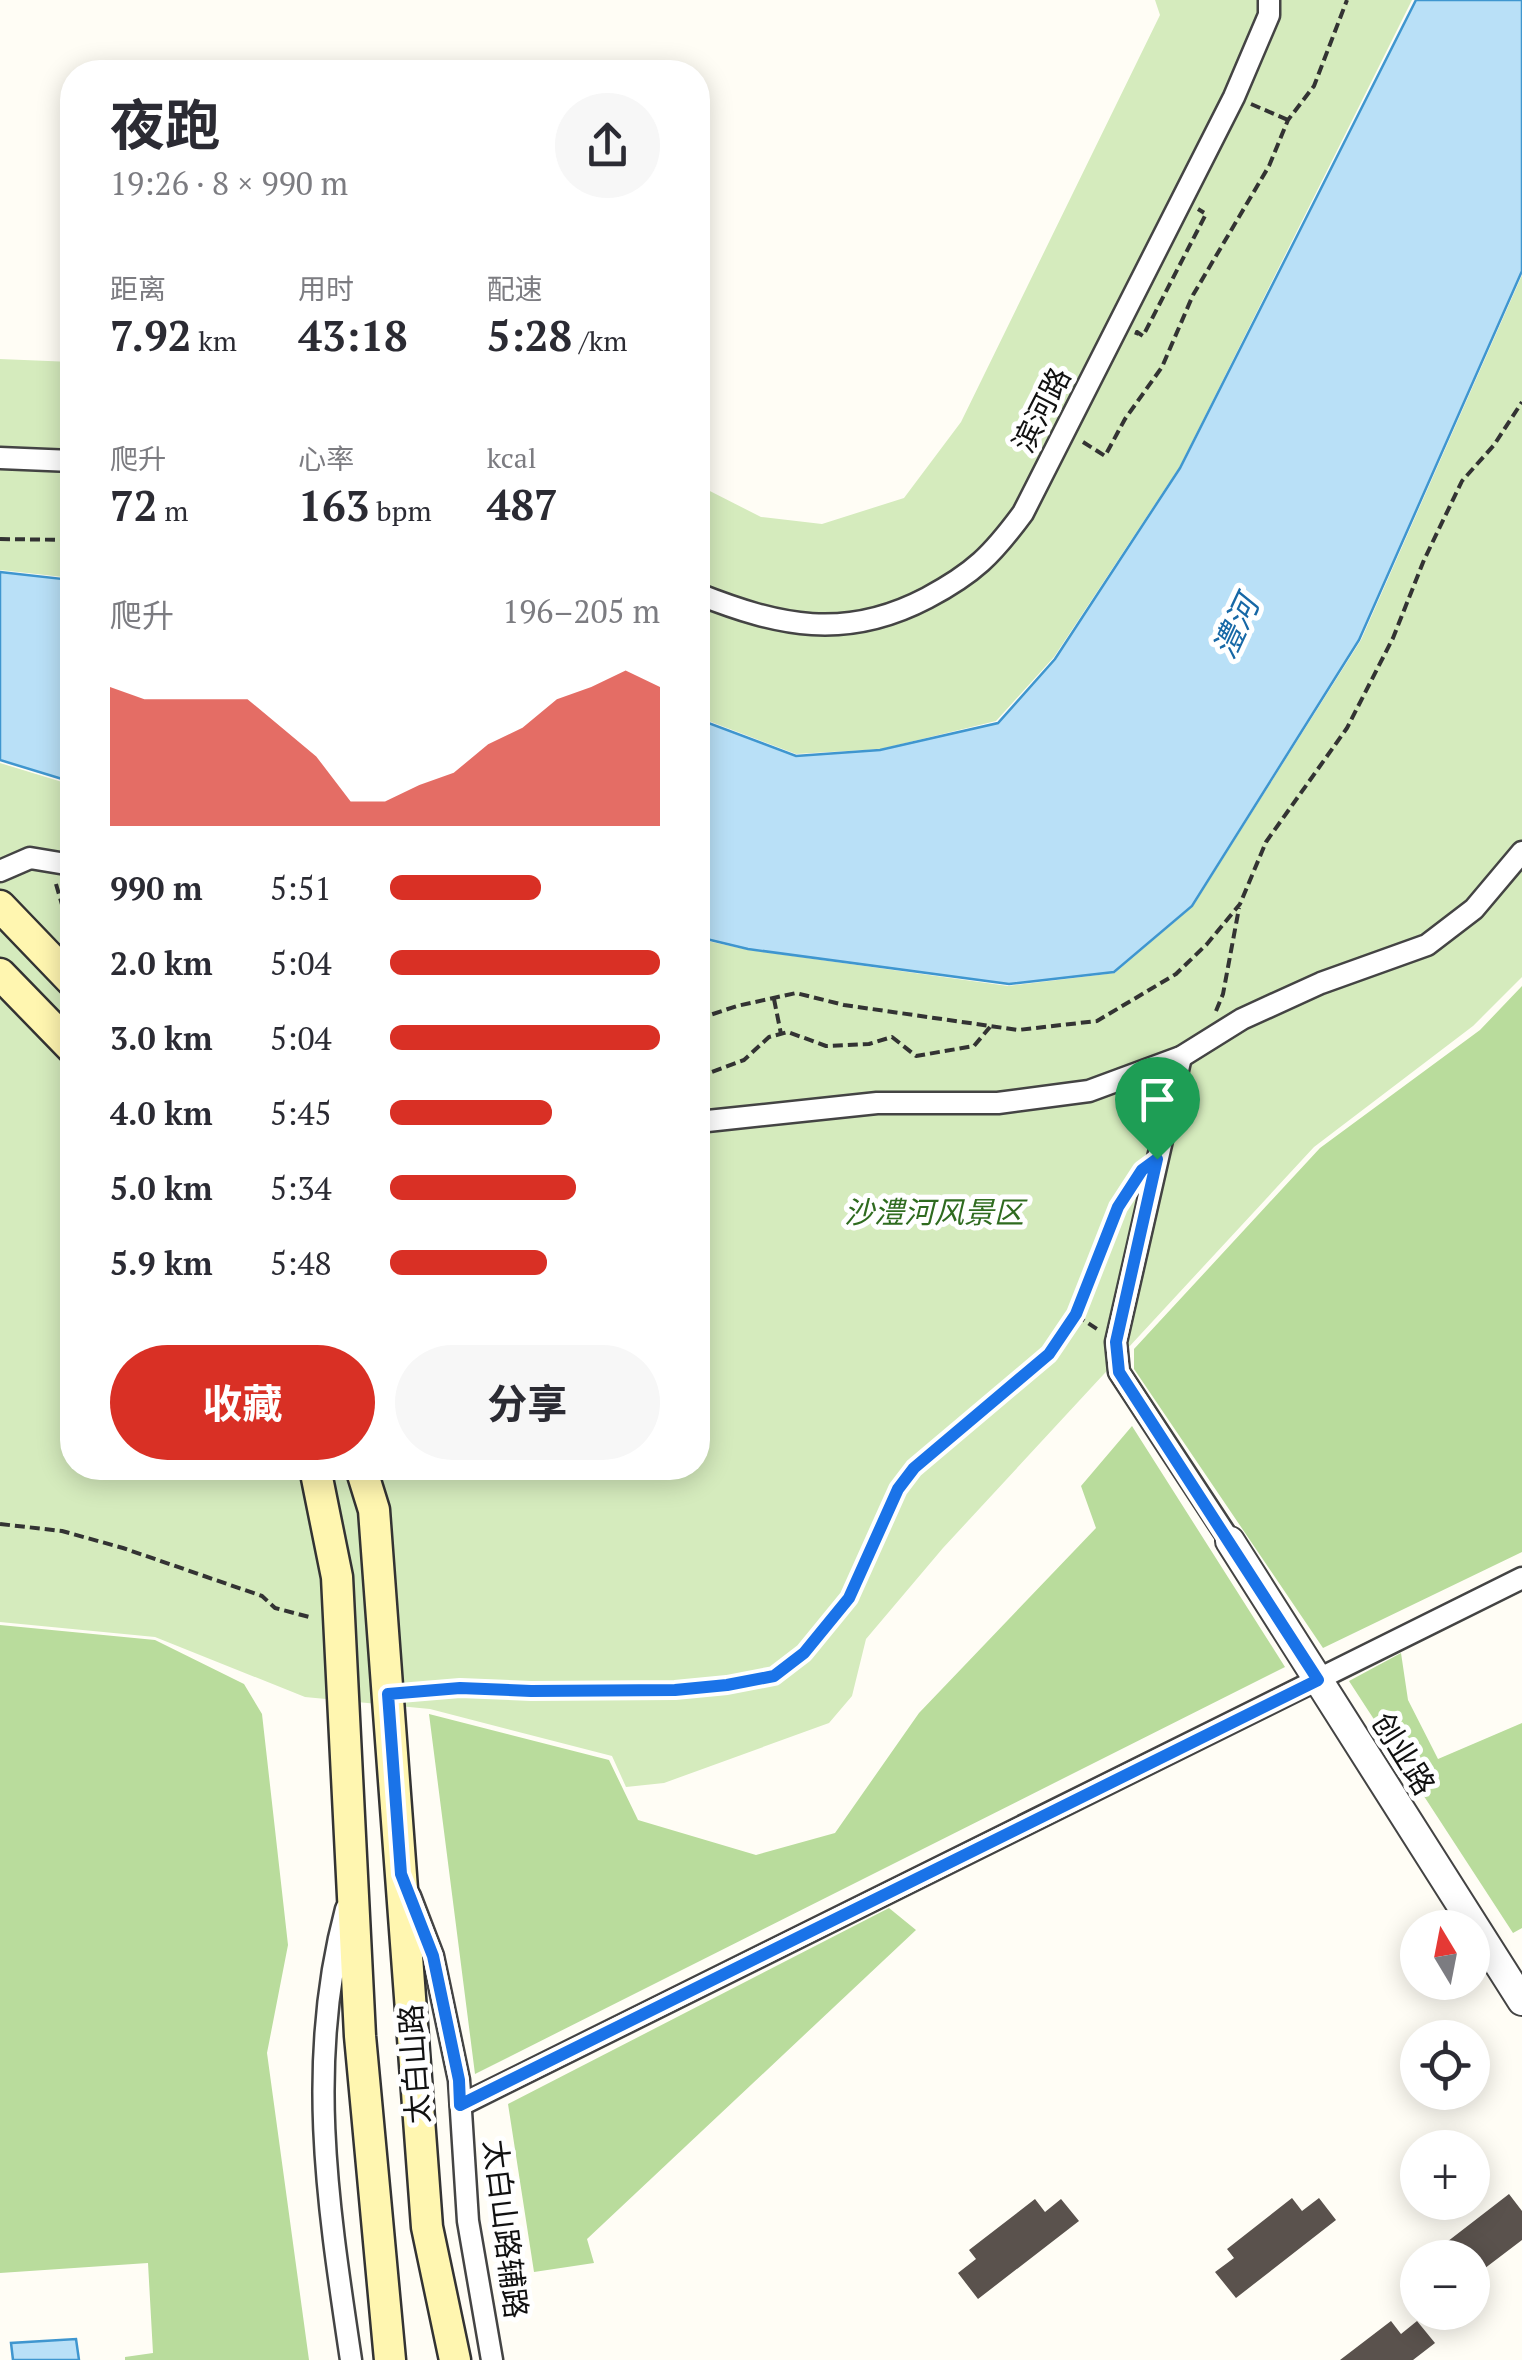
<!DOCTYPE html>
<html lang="zh">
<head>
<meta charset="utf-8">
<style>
  :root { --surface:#fff; --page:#f7f7f7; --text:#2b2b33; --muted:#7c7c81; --accent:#d93025 }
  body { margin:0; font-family:"PT Serif","Noto Sans SC",serif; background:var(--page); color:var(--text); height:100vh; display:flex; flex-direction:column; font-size:38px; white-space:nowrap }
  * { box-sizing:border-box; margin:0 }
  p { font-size:32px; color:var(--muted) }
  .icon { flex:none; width:55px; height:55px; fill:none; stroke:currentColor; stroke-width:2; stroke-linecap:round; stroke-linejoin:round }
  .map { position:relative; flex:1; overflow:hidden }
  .drawer { position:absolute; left:60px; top:60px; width:650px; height:1420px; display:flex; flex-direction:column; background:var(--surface); border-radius:40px; box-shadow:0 5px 25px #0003 }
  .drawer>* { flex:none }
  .needle { width:65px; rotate:350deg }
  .buttons { position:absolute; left:1400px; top:1910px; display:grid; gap:20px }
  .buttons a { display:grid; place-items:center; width:90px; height:90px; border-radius:50%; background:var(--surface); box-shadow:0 5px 25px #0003; font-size:50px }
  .pin { position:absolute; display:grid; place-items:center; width:85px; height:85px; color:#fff; margin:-102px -42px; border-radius:50% 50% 50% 0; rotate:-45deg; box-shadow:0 0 10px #0007 }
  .pin .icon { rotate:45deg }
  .round { display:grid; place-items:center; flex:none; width:105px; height:105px; border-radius:52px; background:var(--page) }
  .summary { display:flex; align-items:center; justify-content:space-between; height:170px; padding:0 50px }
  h1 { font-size:55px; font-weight:700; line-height:75px }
  .metrics { display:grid; grid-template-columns:repeat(3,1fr); gap:15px; height:170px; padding:10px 50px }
  .metrics div { display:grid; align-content:center }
  .metrics b { font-size:42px; font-weight:700 }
  .metrics small { font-size:28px; font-weight:400 }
  .metrics p { font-size:28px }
  .chart { height:280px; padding:20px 50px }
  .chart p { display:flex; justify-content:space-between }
  .chart svg { width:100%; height:180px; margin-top:10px; fill:var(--accent); opacity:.7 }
  .button { display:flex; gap:20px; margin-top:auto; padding:20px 50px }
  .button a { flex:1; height:115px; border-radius:60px; background:var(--accent); color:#fff; font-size:40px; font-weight:700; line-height:115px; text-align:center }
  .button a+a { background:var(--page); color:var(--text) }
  ul { padding:0 50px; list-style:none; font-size:32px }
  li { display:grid; grid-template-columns:160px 120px 1fr; align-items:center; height:75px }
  li i { height:25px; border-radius:12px; background:var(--accent) }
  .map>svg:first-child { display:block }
  .green { fill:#d5ebbd }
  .forest { fill:#b9dc9c }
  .water { fill:#b9e0f7; stroke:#3f96cf; stroke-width:2.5 }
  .building { fill:#5a524d }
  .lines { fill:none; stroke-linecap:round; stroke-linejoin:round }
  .minor-casing { stroke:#444; stroke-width:25 }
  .tertiary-casing { stroke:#444; stroke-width:32 }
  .secondary-casing { stroke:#333; stroke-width:35 }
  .path { stroke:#333; stroke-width:4; stroke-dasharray:10 5; stroke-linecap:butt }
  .minor { stroke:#fff; stroke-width:20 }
  .tertiary { stroke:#fff; stroke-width:28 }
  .secondary { stroke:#fff6b0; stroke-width:30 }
  .route-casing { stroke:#fff; stroke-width:20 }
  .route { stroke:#1a73e8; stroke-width:12 }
  .labels { text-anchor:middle; stroke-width:10; stroke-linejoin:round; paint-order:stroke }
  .street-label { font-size:30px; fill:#111; stroke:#fff }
  .park-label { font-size:30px; font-style:italic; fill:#2f6b1f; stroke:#fff }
  .water-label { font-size:32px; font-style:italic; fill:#1768a6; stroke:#fff }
</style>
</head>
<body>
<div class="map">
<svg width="1522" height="2360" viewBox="0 0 1522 2360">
  <rect width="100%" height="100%" fill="#fffdf5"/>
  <g class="green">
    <path d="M1155,0h257l-232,466 -126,191 -58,64 -115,28 -85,5 -98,-37v-232l63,32 61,7 82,-26 57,-76 199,-407z"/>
    <path d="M1522,275v702l-49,49 -159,121 -371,401 -77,91 -14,57 -23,27 -165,60 -38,4 -14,-31 -182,-47 -125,-12 -150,-60 -155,-15v-859l72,22v683h626v-529l51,11 259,36 107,-13 78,-67 168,-266z"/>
    <path d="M0,359l72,3v216l-72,-8z"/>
  </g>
  <g class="forest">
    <path d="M1522,986v566l-199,96 -189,-279v-20l186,-201 160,-118z"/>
    <path d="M1132,1426l153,241 -810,407 -46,-360 180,46 29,60 118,35 79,-22 84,-120 177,-185 -15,-42z"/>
    <path d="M0,1625l155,15 89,44 18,30 26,231 -21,108 42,307h-184v-3l28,-4 -5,-90 -148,10z"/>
    <path d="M1401,1653l7,47 30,59 84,-36v205l-9,5 -164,-252z"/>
    <path d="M889,1908l27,22 -329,309 7,24 -60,9 -26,-168z"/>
  </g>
  <g class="water">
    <path d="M1416,0h106v271l-163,369 -167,266 -78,66 -105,12 -261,-35 -50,-12v-218l98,37 84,-6 118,-27 57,-64 125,-191z"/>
    <path d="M0,572l72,8v202l-72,-22z"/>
    <path d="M76,2339l3,21h-66l-2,-17z"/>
  </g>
  <g class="building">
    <path d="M1509,2194l13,17v29l-50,38v-20h-20l-9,-13z"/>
    <path d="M1292,2198l10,13 17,-13 17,22 -100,78 -21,-26 19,-14 -7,-9z"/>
    <path d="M1035,2199l10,13 16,-13 18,22 -101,78 -20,-26 18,-14 -7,-9z"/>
    <path d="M1391,2321l10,13 16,-13 18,22 -22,17h-73z"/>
  </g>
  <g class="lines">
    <g class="minor-casing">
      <g id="minor">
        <path d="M0,458l72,3"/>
        <path d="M698,594c81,32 147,47 229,4 47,-25 65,-43 96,-85l211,-416 35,-82v-15"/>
        <path d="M0,871l30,-13 42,7"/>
        <path d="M1181,1057l-65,285 3,30 111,169"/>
        <path d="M698,1122l179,-19h121l91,-12 92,-34 61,-38 79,-36 106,-38 47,-36 48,-57"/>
        <path d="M410,1896l23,60 26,124 9,141 24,139"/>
        <path d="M346,1909c-41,153 -18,297 5,451"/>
        <path d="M461,2105l1061,-527"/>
      </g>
    </g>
    <g class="tertiary-casing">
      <path id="tertiary" d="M1230,1541l292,460"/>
    </g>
    <g class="secondary-casing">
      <g id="secondary">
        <path d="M0,906l72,75"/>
        <path d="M0,974l72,74"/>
        <path d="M315,1468l22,109 23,459 30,324"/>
        <path d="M361,1468l13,42 53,717 28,133"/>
      </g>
    </g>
    <g class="path">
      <path d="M1251,104l37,16"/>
      <path d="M1136,335l1,-3 6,4 63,-122 -8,-5"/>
      <path d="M1083,442l22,14 20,-37 37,-52 31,-72 76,-129 19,-46 26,-34 33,-86"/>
      <path d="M0,539l72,1"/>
      <path d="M56,884l7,24 9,9"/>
      <path d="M774,999l7,35"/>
      <path d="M1216,1011l7,-17 16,-86"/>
      <path d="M698,1019l39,-13 59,-13 48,12 174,25 79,-9 79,-47 31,-30 33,-40 26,-62 81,-114 46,-90 31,-78 38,-79 32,-36 28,-43"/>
      <path d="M698,1077l46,-17 25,-23 19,-5 38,14 43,-2 23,-7 24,19 58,-10 16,-19"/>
      <path d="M1076,1315l21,14"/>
      <path d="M0,1524l62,7 61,17 139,48 13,12 38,10"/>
      <path d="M412,1692l48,-4 215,2 98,-14 31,-23 45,-55 49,-109 15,-21c52,-42 131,-95 163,-152 22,-41 29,-89 54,-128"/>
    </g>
    <use href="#minor" class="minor"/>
    <use href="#tertiary" class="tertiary"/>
    <use href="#secondary" class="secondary"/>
  </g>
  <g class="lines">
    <g class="route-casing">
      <path id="route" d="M1157,1159l-41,183 3,30 199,308 -858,425 -1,-25 -26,-124 -32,-82 -13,-180 72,-6 71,3 144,-1 52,-5 47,-9 30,-23 45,-55 49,-109 16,-21 135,-114 27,-40 42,-107 24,-37z"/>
    </g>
    <use href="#route" class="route"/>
  </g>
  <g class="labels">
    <g class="street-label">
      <text transform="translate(1042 410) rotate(-63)" y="10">滨河路</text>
      <text transform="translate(1403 1754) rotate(58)" y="10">创业路</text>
      <text transform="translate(415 2064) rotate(-94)" y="10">太白山路</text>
      <text transform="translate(505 2229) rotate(83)" y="10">太白山路辅路</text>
    </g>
    <g class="park-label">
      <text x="934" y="1223">沙澧河风景区</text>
    </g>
    <g class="water-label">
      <text transform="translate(1236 627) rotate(-65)" y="11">澧河</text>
    </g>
  </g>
</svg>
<div class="buttons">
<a><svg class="needle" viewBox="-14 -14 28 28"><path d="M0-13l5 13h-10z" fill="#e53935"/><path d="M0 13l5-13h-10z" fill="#7c7c81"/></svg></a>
<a><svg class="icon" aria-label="locate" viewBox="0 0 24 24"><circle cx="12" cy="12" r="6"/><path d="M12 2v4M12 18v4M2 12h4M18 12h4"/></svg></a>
<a>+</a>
<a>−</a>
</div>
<div class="pin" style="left:1157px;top:1159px;background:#1e9e55"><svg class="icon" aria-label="arrive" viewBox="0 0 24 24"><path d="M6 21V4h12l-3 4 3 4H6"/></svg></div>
<section class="drawer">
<div class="summary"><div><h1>夜跑</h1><p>19:26 · 8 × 990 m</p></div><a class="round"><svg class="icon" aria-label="share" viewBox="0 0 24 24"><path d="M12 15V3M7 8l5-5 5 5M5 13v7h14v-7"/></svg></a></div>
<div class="metrics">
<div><p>距离</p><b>7.92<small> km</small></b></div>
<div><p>用时</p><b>43:18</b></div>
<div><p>配速</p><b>5:28<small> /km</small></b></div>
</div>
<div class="metrics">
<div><p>爬升</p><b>72<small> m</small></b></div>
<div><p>心率</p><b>163<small> bpm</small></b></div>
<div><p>kcal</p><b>487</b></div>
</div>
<div class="chart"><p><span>爬升</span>196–205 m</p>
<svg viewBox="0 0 160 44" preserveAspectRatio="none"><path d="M0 44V10L10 13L20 13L30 13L40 13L50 20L60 27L70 38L80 38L90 34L100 31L110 24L120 20L130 13L140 10L150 6L160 10V44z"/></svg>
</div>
<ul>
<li><b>990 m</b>5:51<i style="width:56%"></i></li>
<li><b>2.0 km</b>5:04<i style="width:100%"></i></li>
<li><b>3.0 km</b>5:04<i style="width:100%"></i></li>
<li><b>4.0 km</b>5:45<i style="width:60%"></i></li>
<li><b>5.0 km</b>5:34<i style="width:69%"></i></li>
<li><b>5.9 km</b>5:48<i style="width:58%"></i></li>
</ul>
<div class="button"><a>收藏</a><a>分享</a></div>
</section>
</div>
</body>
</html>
